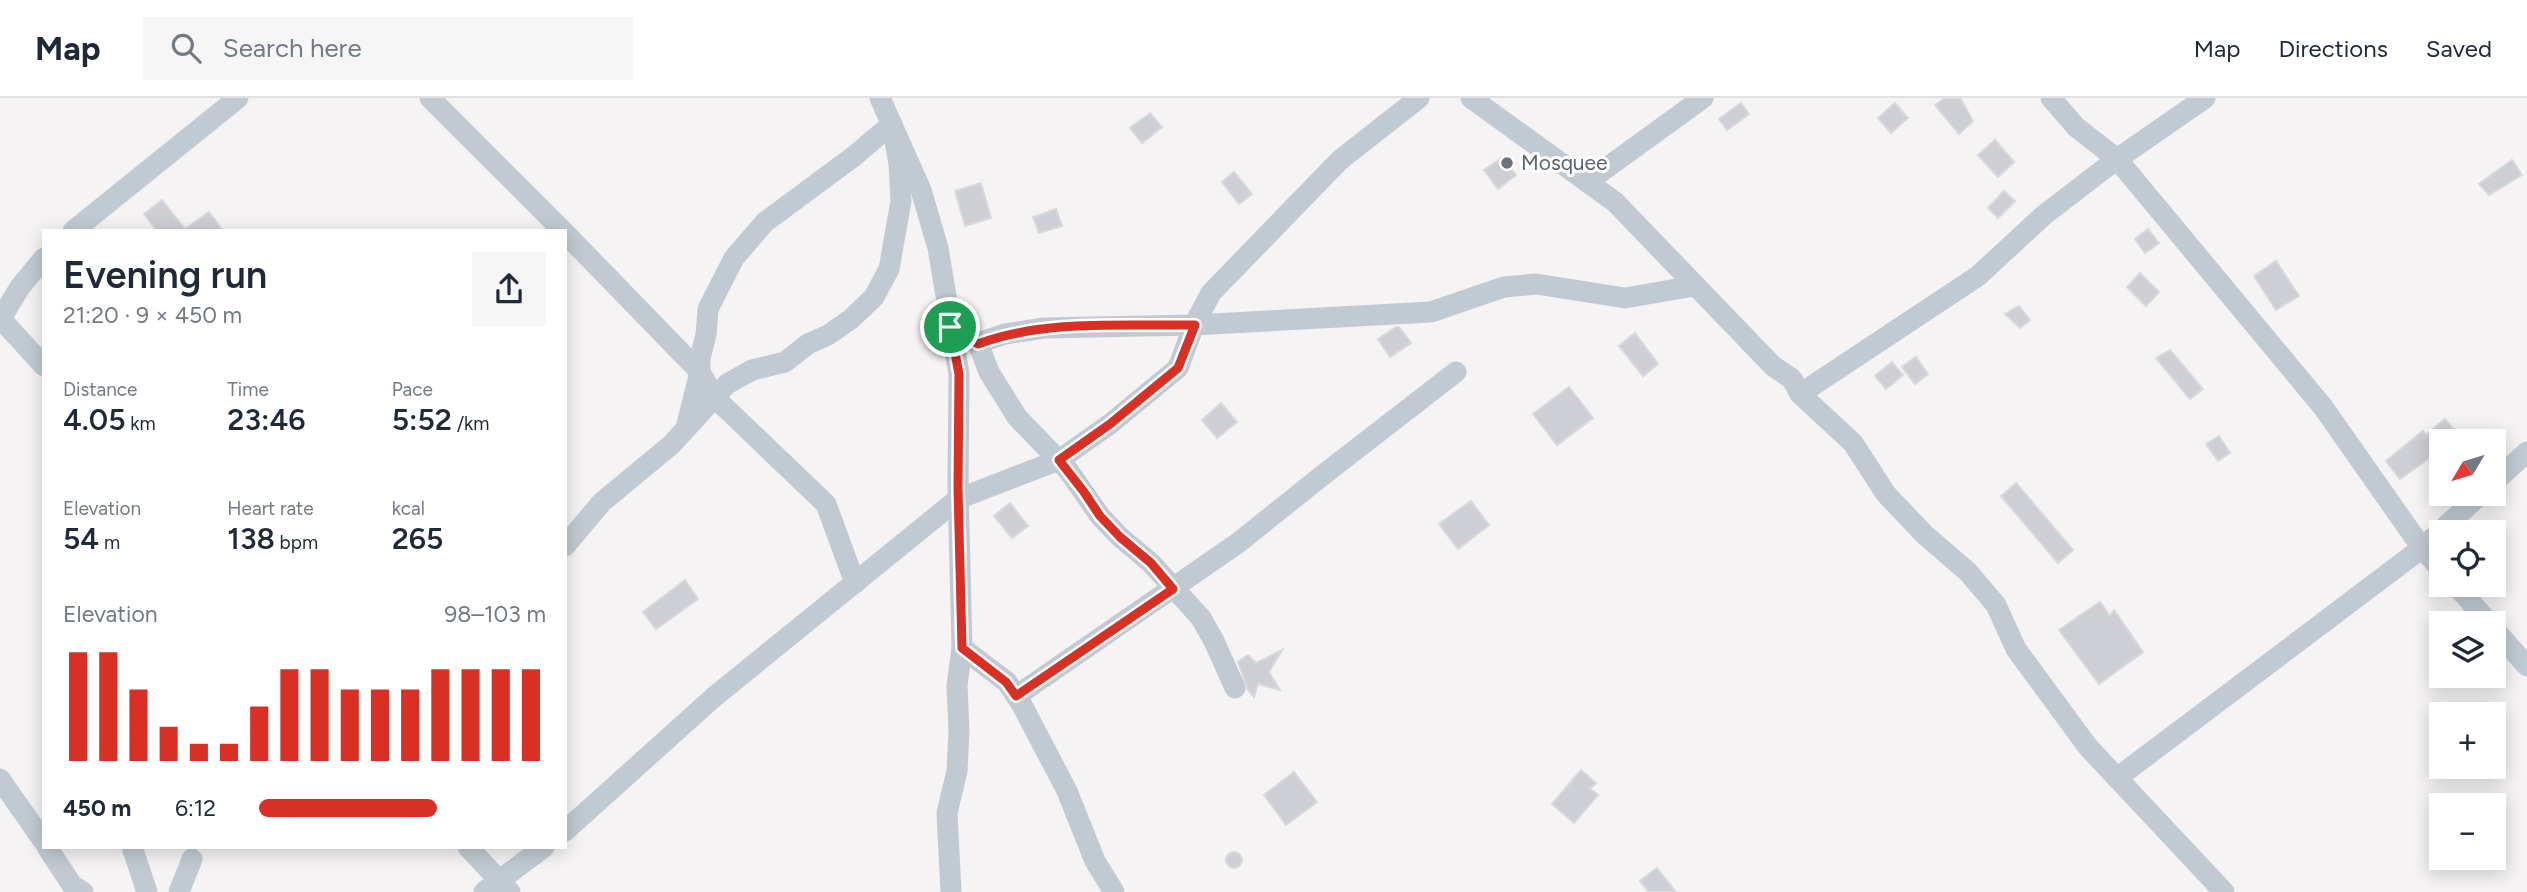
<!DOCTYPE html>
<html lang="en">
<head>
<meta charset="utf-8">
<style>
  :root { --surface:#fff; --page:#f6f6f7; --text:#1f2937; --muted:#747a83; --line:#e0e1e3; --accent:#d93025 }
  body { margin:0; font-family:Figtree,sans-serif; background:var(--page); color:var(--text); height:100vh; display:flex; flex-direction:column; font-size:26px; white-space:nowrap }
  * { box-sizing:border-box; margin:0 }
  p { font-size:23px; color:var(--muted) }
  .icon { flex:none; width:38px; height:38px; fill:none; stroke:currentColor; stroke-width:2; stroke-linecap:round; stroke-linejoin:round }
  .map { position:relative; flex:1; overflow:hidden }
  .details { position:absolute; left:42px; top:131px; width:525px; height:620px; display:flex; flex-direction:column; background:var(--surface); border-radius:0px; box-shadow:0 4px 18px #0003 }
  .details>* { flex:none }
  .needle { width:46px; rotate:232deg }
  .buttons { position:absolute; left:2429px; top:331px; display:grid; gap:14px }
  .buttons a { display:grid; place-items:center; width:77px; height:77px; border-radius:0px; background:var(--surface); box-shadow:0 4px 18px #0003; font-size:35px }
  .pin { position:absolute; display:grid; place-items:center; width:60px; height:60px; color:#fff; margin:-30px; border:4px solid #fff; border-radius:50%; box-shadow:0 2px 7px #0007 }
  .round { display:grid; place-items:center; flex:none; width:74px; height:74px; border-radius:0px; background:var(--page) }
  .summary { display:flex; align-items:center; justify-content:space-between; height:119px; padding:0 21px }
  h1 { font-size:38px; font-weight:600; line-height:52px }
  .figures { display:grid; grid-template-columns:repeat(3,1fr); gap:10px; height:119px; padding:7px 21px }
  .figures div { display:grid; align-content:center }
  .figures b { font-size:30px; font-weight:600 }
  .figures small { font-size:19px; font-weight:400 }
  .figures p { font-size:19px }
  .chart { height:196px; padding:14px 21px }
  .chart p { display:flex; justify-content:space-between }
  .chart svg { width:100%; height:126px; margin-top:7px; stroke:var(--accent); stroke-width:6 }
  ul { padding:0 21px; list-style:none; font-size:23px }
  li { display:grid; grid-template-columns:112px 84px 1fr; align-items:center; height:52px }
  li i { height:18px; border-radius:9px; background:var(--accent) }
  header { display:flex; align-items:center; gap:42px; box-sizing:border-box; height:98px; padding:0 35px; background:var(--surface); border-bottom:2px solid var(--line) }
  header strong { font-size:33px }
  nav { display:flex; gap:38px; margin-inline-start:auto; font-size:24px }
  .search { width:490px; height:63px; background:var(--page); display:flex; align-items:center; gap:18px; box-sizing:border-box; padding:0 24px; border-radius:0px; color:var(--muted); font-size:26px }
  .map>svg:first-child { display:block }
  .building { fill:#cdcfd5; stroke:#d7d9de; stroke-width:2 }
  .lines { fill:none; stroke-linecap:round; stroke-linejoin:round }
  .minor { stroke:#c1cad2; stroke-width:21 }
  .route-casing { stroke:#fff; stroke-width:14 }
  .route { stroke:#d93025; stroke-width:9 }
  .worship-dot { fill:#6b7280; stroke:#fff; stroke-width:2.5 }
  .labels { text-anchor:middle; stroke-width:6; stroke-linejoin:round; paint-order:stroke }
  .worship-label { font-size:21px; fill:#5b616d; stroke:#fff; text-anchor:start }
</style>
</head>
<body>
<header>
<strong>Map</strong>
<div class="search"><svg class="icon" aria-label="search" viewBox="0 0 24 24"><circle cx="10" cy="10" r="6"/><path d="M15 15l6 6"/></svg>Search here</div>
<nav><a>Map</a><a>Directions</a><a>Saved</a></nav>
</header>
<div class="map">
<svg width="2527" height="794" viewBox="0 0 2527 794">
  <rect width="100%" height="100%" fill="#f5f3f3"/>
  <g class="building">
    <path d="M1945,0h15l13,23 -14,13 -24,-29z"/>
    <path d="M1741,5l8,11 -22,16 -8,-11z"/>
    <path d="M1895,5l13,15 -17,15 -13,-15z"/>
    <path d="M1150,15l12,14 -20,16 -12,-15z"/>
    <path d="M1995,42l19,22 -16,15 -20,-22z"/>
    <path d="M1503,59l13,18 -18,14 -14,-19z"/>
    <path d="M2512,62l10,15 -33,20 -10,-11z"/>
    <path d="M1234,74l18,22 -13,10 -17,-22z"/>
    <path d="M981,85l10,35 -26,8 -10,-35z"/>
    <path d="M2004,93l11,10 -17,17 -10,-10z"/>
    <path d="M162,102l23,29 24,-17 14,19h-66l-13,-17z"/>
    <path d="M1056,111l6,17 -23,7 -6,-16z"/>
    <path d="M2148,131l11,14 -14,10 -10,-14z"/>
    <path d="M2276,163l23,35 -23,14 -22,-34z"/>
    <path d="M2140,175l19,19 -13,14 -19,-19z"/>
    <path d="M2019,208l11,14 -10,8 -15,-14z"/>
    <path d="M1396,229h3l12,16 -21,14 -12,-18z"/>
    <path d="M1635,235l23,31 -15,12 -24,-30z"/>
    <path d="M2170,252l33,39 -13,10 -34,-41z"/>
    <path d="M1916,259l12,17 -13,10 -13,-17z"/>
    <path d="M1892,264l11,13 -17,14 -11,-13z"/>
    <path d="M1569,289l24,31 -36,27 -24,-31z"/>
    <path d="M1221,305l16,19 -20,16 -15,-18z"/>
    <path d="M2445,321l11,13 -10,9h-5v4l-4,4 2,2 -39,28 -14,-18 37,-30 3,4z"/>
    <path d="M2219,338l11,17 -12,8 -12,-17z"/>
    <path d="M2016,385l57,67 -15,13 -57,-67z"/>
    <path d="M1471,403l18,24 -31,24 -19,-25z"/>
    <path d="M1010,405l18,23 -16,12 -18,-22z"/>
    <path d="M685,482l13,19 -42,30 -13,-17z"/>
    <path d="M2100,504l10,14 4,-6 29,42 -44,32 -40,-54z"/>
    <path d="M1282,552l-13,22 11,18 -22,-6 -4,13 -6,-7 -10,-28 10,-7 8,8z"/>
    <path d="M1581,672l15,13 -6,6 8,6 -24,28 -22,-19z"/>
    <path d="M1294,674l23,30 -31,23 -22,-30z"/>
    <circle cx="1234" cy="762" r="8"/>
    <path d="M1657,770l19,24h-27l-9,-11z"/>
  </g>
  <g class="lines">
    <g class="minor">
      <path d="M430,0l133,133"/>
      <path d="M880,0l41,92 17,58 21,126 -1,114 4,160 -5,38 2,45 -2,40 -10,42 4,79"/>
      <path d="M1471,0l144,104 158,164 19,13 8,15 53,49 33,51 39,41 43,37 28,33 20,44 72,98 136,145"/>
      <path d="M2051,0l25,29 41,32 206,248 99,141 19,22"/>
      <path d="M1587,84l116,-84"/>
      <path d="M73,133l165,-133"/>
      <path d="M565,135l135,139 14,25 112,107 29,79"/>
      <path d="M0,220l44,48"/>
      <path d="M0,222l20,-33 24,-29"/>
      <path d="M967,239l11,6 11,29 28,45 51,53 32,46 20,21 31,26 50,55 13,23 21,47"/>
      <path d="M978,245l27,-9 39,-6 150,-3 237,-13 73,-25 32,-3 89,14 69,-12"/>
      <path d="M1800,296l178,-118 66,-61 73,-56 88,-61"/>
      <path d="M2494,384l33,-30"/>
      <path d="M565,448l37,-44 69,-57 56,-61 25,-14 33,-8 23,-18 20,-9 23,-16 23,-22 15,-28 12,-68 -2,-37 -7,-40 -39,33 -88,65 -31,36 -26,51 -2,26 -6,23v14l-14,56"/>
      <path d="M2455,486l34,39"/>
      <path d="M2494,531l33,37"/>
      <path d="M962,550l45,34 15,23 45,86 28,70 19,31"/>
      <path d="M1016,598l222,-153 85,-68 133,-103"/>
      <path d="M2117,680l305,-230 59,-54"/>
      <path d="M0,681l44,63"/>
      <path d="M565,733l149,-134 244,-198 101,-39 51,-36 68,-56 16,-43 17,-32 129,-133 79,-62"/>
      <path d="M47,749l25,38 11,7"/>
      <path d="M132,749l15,45"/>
      <path d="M468,749l42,45"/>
      <path d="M179,794l13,-33"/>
      <path d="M484,794l60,-45"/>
    </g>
  </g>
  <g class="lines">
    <g class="route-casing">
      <path id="route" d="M1195,227l-17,43 -68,56 -51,36 25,32 16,24 20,21 31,26 22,26 -157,107 -10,-14 -44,-34 -4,-160 1,-114 -9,-47 28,17c68,-25 145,-18 217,-19z"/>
    </g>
    <use href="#route" class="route"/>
  </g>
  <circle class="worship-dot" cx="1507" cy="65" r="7"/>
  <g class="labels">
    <g class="worship-label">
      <text x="1521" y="72">Mosquee</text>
    </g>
  </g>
</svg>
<div class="buttons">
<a><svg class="needle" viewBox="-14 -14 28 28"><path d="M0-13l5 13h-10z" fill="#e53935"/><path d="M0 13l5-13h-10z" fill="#747a83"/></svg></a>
<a><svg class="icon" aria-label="locate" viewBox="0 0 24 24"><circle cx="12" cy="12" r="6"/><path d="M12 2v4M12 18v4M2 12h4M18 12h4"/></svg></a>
<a><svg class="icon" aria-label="layers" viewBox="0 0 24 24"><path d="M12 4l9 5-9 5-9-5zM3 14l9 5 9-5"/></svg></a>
<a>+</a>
<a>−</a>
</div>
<div class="pin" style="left:950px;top:229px;background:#1e9e55"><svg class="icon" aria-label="arrive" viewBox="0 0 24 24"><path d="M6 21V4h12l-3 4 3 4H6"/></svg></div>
<section class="details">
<div class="summary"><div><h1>Evening run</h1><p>21:20 · 9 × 450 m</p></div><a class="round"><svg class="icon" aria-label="share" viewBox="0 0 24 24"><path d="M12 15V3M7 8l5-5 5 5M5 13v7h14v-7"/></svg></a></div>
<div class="figures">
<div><p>Distance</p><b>4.05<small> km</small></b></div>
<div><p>Time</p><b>23:46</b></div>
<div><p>Pace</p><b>5:52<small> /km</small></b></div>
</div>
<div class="figures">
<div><p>Elevation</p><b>54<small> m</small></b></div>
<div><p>Heart rate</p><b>138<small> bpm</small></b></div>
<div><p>kcal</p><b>265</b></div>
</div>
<div class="chart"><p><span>Elevation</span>98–103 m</p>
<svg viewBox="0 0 160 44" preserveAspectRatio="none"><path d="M5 44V6M15 44V6M25 44V19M35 44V32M45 44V38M55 44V38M65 44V25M75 44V12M85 44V12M95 44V19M105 44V19M115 44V19M125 44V12M135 44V12M145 44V12M155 44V12"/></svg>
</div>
<ul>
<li><b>450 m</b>6:12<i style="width:62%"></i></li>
</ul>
</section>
</div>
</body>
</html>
